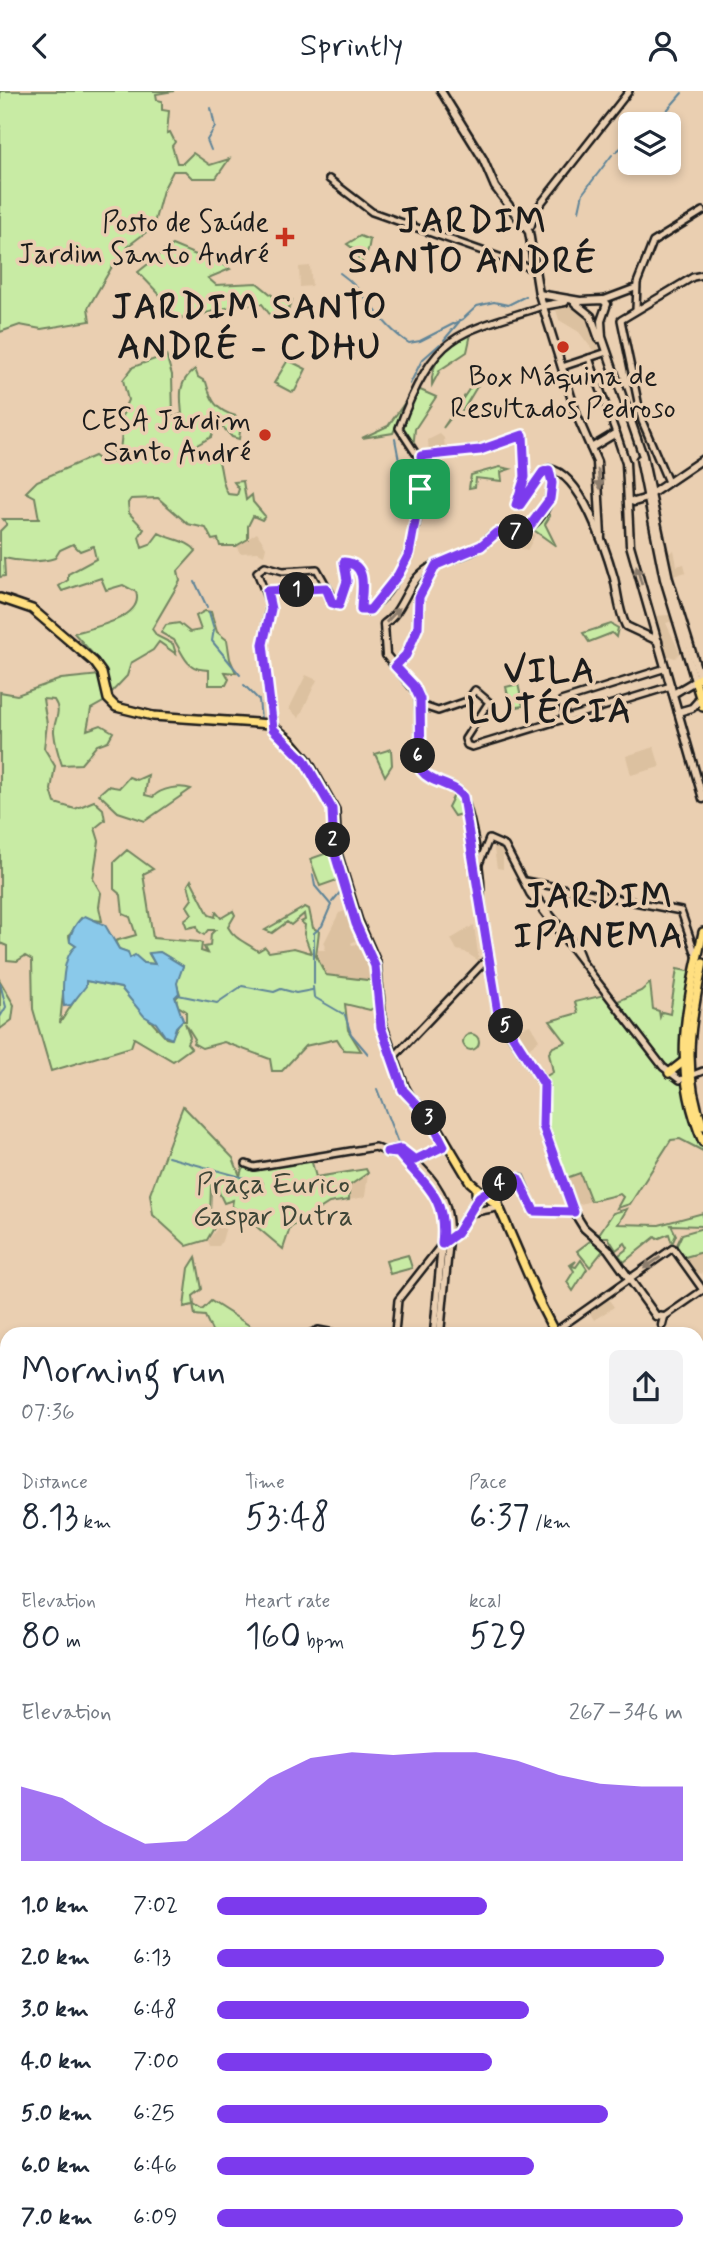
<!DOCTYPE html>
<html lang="en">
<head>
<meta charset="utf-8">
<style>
  :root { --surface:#fff; --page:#f2f2f3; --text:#1f2937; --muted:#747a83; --accent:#7c3aed }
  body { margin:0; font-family:Mynerve,sans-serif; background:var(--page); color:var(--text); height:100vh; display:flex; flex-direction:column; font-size:26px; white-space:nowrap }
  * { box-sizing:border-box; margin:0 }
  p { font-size:23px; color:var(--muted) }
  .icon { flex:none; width:38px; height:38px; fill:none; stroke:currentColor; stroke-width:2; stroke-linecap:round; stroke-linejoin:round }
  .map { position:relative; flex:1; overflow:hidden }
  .sheet { position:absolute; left:0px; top:1236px; width:704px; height:934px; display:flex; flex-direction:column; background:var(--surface); border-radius:21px 21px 0 0; box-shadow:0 4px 10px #0003 }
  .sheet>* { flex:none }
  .controls { position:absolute; left:618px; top:21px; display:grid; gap:14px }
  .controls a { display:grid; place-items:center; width:63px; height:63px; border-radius:10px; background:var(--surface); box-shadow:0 4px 10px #0003; font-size:35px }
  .pin { position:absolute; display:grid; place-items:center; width:60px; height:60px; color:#fff; margin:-30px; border-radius:14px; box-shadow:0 4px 10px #0006 }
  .km { position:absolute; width:35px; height:35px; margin:-18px; border-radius:50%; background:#222; color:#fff; font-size:19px; line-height:35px; text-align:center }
  .round { display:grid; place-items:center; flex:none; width:74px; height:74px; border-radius:10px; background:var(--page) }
  .overview { display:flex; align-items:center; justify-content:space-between; height:119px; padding:0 21px }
  h1 { font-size:38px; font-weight:600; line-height:52px }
  .stats { display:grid; grid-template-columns:repeat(3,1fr); gap:10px; height:119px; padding:7px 21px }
  .stats div { display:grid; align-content:center }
  .stats b { font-size:35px; font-weight:600 }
  .stats small { font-size:19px; font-weight:400 }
  .stats p { font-size:19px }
  .chart { height:196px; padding:14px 21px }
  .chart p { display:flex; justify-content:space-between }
  .chart svg { width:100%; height:126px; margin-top:7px; fill:var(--accent); opacity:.7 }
  ul { padding:0 21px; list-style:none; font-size:23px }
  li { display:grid; grid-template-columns:112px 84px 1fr; align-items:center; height:52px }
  li i { height:18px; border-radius:9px; background:var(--accent) }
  header { display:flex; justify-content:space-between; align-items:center; height:91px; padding:0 21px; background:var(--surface); font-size:32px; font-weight:600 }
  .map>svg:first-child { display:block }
  .built { fill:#dcc1a0 }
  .green { fill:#c8eba4; stroke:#728460; stroke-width:2 }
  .water { fill:#8ac9ea; stroke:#5e8498; stroke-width:2 }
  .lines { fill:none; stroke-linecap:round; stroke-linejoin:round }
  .stream { stroke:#5e8498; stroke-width:2 }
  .river { stroke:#8ac9ea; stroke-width:4.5 }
  .tertiary-casing { stroke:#1c1c1c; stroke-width:10 }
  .secondary-casing { stroke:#1c1c1c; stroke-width:11 }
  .primary-casing { stroke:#1c1c1c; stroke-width:12 }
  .trunk-casing { stroke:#1c1c1c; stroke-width:13 }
  .tertiary { stroke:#eacfb1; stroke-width:5 }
  .secondary { stroke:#eacfb1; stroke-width:6 }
  .primary { stroke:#ffdf80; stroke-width:7 }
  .trunk { stroke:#ffdf80; stroke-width:8 }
  .rail { stroke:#1c1c1c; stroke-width:2; stroke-dasharray:10 5; stroke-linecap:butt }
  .oneway { fill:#8d7e6e }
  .route-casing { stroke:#fff; stroke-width:14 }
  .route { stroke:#7c3aed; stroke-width:9 }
  .poi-dot { fill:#c8321e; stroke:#eacfb1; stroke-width:2.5 }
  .labels { text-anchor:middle; stroke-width:7; stroke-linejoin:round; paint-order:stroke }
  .poi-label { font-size:28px; fill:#1c1c1c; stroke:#eacfb1; text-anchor:end }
  .park-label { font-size:28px; fill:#3e4537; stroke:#eacfb1 }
  .district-label { font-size:35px; font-weight:bold; letter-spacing:2px; fill:#1c1c1c; stroke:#eacfb1 }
</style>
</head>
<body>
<header><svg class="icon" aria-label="back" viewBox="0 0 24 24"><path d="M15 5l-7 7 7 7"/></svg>Sprintly<svg class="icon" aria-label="person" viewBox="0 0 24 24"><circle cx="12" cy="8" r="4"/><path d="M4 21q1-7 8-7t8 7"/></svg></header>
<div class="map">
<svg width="703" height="2170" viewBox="0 0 703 2170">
  <rect width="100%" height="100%" fill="#eacfb1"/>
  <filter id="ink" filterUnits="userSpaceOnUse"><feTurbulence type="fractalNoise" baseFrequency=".0143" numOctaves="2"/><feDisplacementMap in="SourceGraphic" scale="14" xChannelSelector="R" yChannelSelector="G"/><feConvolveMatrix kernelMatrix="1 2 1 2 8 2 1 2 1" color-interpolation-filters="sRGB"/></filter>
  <g filter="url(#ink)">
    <g class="built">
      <path d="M310,175l2,20 -12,1 -1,-20z"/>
      <path d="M554,212l21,3 11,6 14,40 -4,2 -17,-22 -20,-12z"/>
      <path d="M440,343l4,4 1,11 -16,4 -1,-13z"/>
      <path d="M526,440l9,4 -8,16 -32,-15z"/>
      <path d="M257,442l9,14 -2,8 -6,-3 -18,1 -4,-7z"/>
      <path d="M674,459l3,16 7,-2 2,8 -13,4 -6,-22z"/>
      <path d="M671,524l2,6 -7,2 14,30 -5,5 -12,-4 -11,-38z"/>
      <path d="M306,584l11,5 -18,38 -10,-9z"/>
      <path d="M654,656l6,20 -29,8 -5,-19z"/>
      <path d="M493,752l8,2 6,8 -4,3v13l-6,-1z"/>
      <path d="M346,820l5,2 10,25 -10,5 1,2 11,-2 8,19 4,19 -48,-6 -6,-9 -4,-16h8l-1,-7 15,-30z"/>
      <path d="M474,834l5,36 -14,-9 -8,-2 -6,-11z"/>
      <path d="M530,934l9,15 -14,11 -14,-20z"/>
      <path d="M580,1081l11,29 -14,4 -11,-28z"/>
      <path d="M368,1082l-3,24 -16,3v-14z"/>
      <path d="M220,1133l6,3 -4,14 -3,5h-9l-2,-5z"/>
      <path d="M703,1161v21l-8,2 -10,-18z"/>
      <path d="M607,1206l7,10 -20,13 -6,-10z"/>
      <path d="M697,1611l6,1v62l-6,-1z"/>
      <path d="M7,1638v86l-7,-1v-83z"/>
      <path d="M696,1845l7,2v28l-6,1z"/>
      <path d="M7,1996v55l-7,-3v-30z"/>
      <path d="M0,2110l7,5v48h51l4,7h-62z"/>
      <path d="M181,2163h109v7h-108z"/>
    </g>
    <g class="green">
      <path d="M0,0h174l-18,3 1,6 5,1v9l7,1 -2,22 3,-1 5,10 -3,4 5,17h6l10,-10 17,12 19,-6 -13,19h-24l-7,-7h-12l-10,19 -10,37 -25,19 -2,11 -13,8 -25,43 2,13 -49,8 -21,-4 -20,7z"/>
      <path d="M360,145l10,4c-1,13 -7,20 -15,31l4,-18 -12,-9z"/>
      <path d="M172,154l24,10 12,-1 22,15 -22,9 8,7 41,-2 16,13 19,4 -5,13 -16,3 -9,-12c-12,1 -24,1 -36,4 -21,4 -34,13 -56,8l-8,-19 -24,-25z"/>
      <path d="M471,243l-4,18 -27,18 -8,15c-2,-24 16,-42 39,-51z"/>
      <path d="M166,264l6,20 1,42 9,-3c-2,-20 -4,-32 13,-45l3,8 8,5c5,18 10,29 30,34l5,8 -2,15 -7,-2 -10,-11 -8,3 -3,8 -16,9 15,11 7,-1c6,14 3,25 11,38l9,1 2,-6 -5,-7 9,-1 3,19 6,-5 1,7 12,14 -3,4 -9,-4 -5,10v13l-12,7h-16l-2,-7 -6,1 -6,-12 -18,-4 -30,-26 -27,1 -3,4 1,10 15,16 -5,8 3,11 8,-3 9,-12c12,7 29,7 37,18l-18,20 2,10 -28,48 5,7 16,8 3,10 -17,-12 -6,8 -22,13 -4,13 -18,19 -9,-33 -26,-29c18,-5 71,-15 62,-41l-13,-7 -17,5 -5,-12 -39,13 -3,-5 9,-6v-6l28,-15 -3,-13 -13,5 -7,-7 -13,6 -5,8c-15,5 -35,4 -51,0l1,18 -5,1v-46l7,-7 -4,-5h36l-4,-22 -9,-5 11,-11 57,-25 7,5 19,-13c4,-18 -1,-32 8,-48l-5,-20 10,-13z"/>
      <path d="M288,269l18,9 -11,22 -4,1 -17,-9z"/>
      <path d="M474,291l4,3 -15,25 -5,-1 -15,19z"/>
      <path d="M418,298l18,8 -21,32 -2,20 -12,-20z"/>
      <path d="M411,303l-18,39 -31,5 26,-12z"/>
      <path d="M500,376l10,2 -9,3 1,9 -26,-3 -1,9 -6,1 2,-13z"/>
      <path d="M545,419l5,6 -5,8 11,22 -25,-18z"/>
      <path d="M205,520l6,1 6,20 10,8 3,19 6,14 -11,-1 4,7 -3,6h-17v-15c-24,0 -24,-14 -35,-30l-13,-7 5,-8 13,-2 11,9 11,-2 -5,-14z"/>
      <path d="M611,533l7,4 -2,9 -4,-4 -23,9 -6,-9z"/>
      <path d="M100,584l5,26 -14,8 -4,21 14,-5 12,7 -5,9 -11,4 -16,19 -19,1c-4,-11 -7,-22 -8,-33 -1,-12 9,-19 0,-32l-11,-1 4,25 -3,24 11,18 -4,24 4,13 20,6 19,-8 9,8 2,11 -10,8 4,13 -6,38 8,14 -2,14 3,14 -21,-3 -12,18 1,6 6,4 -10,18 -6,59 27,-42 34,7 45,50 5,1 9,-18h6v-10l-8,-5 -2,-8 4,-4 -4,-12 7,-16 -23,-14 -11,2 6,10 -11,-1 -10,-7 -4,2 -3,-6 -8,-3 -4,-8 21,-6 -6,-18 -7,-3 -2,-19 -7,-6v-27l13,-12 26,19 -10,5 10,64 45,4 4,1 -1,8 6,2 -3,-6 6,-1 1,-12 4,-4h-7l-4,5 -6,-4 -1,-5 -10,2 -3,-8 8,-6 -5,-8 5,-7 -4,-14 3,-5 18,35 6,2 1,-5 5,6 12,-7 2,4 -7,12c7,13 18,15 30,24l7,-4 4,5 25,-4 17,5 -7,-19 1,-9 -4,-3 4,-2 -1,-6 -13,11 -4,-3 -15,11 -7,-3 40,-23 4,2 4,19 6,3 -3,25 10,19 49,6 1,26 -6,3 -25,-6 3,26 13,21 -17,-1 -7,-11 -32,7 -23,25h-10l-2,-12 -46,-17 -22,6 -9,-5 2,-4 -10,-16 5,14 -3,6 4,5 -18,13 -39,-23 -3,9 -80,24 -18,-62 -1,-49 -7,-4 -8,5 -10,-1v-14l-7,-3v-251l17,3 44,-16z"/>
      <path d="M518,593l5,22 -12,2 -5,-21z"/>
      <path d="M391,658l1,16 -7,11 -10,-22z"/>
      <path d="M148,684l-3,20 8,2c8,-9 27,-12 38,-8l-46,32 -27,-9 -19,-18 9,-8 11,2 10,-11 8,3z"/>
      <path d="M456,700l8,22 -10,3 -6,-9z"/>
      <path d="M330,761l10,27 -20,7 -10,-27z"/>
      <path d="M677,878l15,3 -11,89 -11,10 -54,-69 25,-11 9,-8 3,26 6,2 1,6 2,-5 8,2z"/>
      <path d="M0,890l14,24 -2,15 -12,9z"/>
      <path d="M604,904l58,75 20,13 7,29 14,35v4l-23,-12 -9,1 -41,64 -13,4 6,-11 -3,-3 -29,7 -11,-28 -14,5 11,27h-3l-27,-80 2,-38 -4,-10 8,-5 -4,-19 4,-6 13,-5 -16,-21 28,-8 -3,-11z"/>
      <circle cx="471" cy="951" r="8"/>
      <path d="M183,1015l50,52 7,18 3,-11 7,3 61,-9 5,18 50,-8 2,4 -19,13v14l-20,3 -39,25 -7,21 -51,-43 1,-6 -9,3 -9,-19 -4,1 -1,34 4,9 -7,12 -20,6 -34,-31 -3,-21z"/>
      <path d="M627,1118l-9,15 41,1 44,-12v13l-32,-1 5,10 -4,9 -3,-10 -12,5 -2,-2 -31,25 -5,-7 9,-7 -3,-5 -9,7 -8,-13h-11l16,-24z"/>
      <path d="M703,1137v24l-18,5 7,14 -16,-24 6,-13z"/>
      <path d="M594,1147l11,10 -15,19 -13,-16z"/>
      <path d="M408,1164l4,13 -22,6 -4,-13z"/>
      <path d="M196,1166l6,32 -9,7 1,9 8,5 9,-9 50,32h-48l-8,-17 -10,-1 -2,-10 -9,2 5,-39z"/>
      <path d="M581,1169l6,9 -14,22 -6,-9 7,-11 -4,-6 6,-4 -4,5 4,1z"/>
      <path d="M696,1673l7,1v140l-7,-2z"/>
      <path d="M703,1875v41l-7,-7 1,-33z"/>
    </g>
    <g class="water">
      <path d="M85,825l20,9 14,24 9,3 2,6 5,-3 9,8 11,1 -6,-11 11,-1 23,14 -6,17 2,10 -4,4 8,23 -7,7 -4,12 -7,-3 -9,-13 -12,-7 -23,-28 -35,-7v5l-15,19 -7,1c-2,-16 -2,-50 12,-60l-6,-4c-1,-8 7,-22 15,-26z"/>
      <path d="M119,2163h30l16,7h-54z"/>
    </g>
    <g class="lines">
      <g class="stream">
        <path d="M655,33l27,-31"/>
        <path d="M211,59l-4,-10 8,-13 -4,-19"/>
        <path d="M616,61l14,-12"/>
        <path d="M579,120l4,-18 29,-38"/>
        <path d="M340,182c28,19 39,52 69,70l11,-2 43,-22 14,-13 17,-4 14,3 18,-9"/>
        <path d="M444,249l15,-18"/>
        <path d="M410,293l12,-24 18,-16"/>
        <path d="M395,348l6,32 -5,25"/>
        <path d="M195,491l12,25"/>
        <path d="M209,521l5,17 -2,12 28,34"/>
        <path d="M244,594l15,15 2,19"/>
        <path d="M313,784l2,11 16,19 -9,21 -8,7v51"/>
        <path d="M332,811l10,-12"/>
        <path d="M0,892l6,24 -6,10"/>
        <path d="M313,896l1,10 31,18 6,19 17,20"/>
        <path d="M178,904l39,8 25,-17 32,6 7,-3 15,4 16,-3"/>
        <path d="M377,998l21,54"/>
        <path d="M168,1066l95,26"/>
        <path d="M0,1364l7,8"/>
      </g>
      <g class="river">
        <path d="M415,1074l22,26"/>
        <path d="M446,1148v-20"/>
        <path d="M443,1179l2,-22"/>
        <path d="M0,2054l7,3"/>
      </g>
      <g class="tertiary-casing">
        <g id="tertiary">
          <path d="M329,88l43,33 164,58"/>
          <path d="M524,134l105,-134"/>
          <path d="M527,137l4,-2 4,-12"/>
          <path d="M603,209l32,-12"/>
          <path d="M636,219l1,-27 16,-41 50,-31"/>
          <path d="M589,267l27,75"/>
          <path d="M562,276l42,-14"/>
          <path d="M420,366l62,-8 41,-14 2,42 -8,29"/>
          <path d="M422,372l-23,-35c10,-28 28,-69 53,-87 21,-16 65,-26 91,-35"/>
          <path d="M668,391l-26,-61 -21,-101 72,-43 10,-2"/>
          <path d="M517,415l25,-33 7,-4"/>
          <path d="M344,471c26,2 17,31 17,48l7,1c41,-28 58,-108 53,-155"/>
          <path d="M267,500l59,-3"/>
          <path d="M420,614l18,6 29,-10 8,-11 14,12 -24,37 2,6 5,2 199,-61"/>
          <path d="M566,626l-5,-16 105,-33"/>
          <path d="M273,637l-10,-84 7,-39 -13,-33 8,-6 18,5 34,-2 20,36 4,-3 6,-25 -3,-15"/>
          <path d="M475,783l14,-35 16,7 25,48 133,173 17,13 23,-9"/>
          <path d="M525,790l156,30 16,47"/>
          <path d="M533,802l44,55 4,10"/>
          <path d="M392,968l97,-102"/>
          <path d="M396,1058c8,1 8,3 14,8 27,23 42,45 39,82"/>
          <path d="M415,1070l31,-16"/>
          <path d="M246,1073l8,3 121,-20 16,7 7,-3"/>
          <path d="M486,1103l11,-9 23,-8 14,34 40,1"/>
          <path d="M499,1116v-23"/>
          <path d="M664,1226l39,-27"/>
          <path d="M554,1241l119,-84 30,42"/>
          <path d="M311,1242l7,-3 16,3"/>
          <path d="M395,1242l3,-33 44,-56 2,-22 -8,-26 -41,-47"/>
          <path d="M0,1523l7,13"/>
          <path d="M0,1533l7,12"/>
          <path d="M696,1561l7,3"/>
          <path d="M696,1969l7,2"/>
          <path d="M696,2070l7,-1"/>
        </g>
      </g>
      <g class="secondary-casing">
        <g id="secondary">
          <path d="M441,0l42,68 12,28 34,45 10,62 38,122 20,46 4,74"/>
          <path d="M539,203l41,7 23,-1 4,4 -6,17 1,16 41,119 26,123 31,99"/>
          <path d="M575,212l16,13 8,23"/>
          <path d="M543,215l22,-4"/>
          <path d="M591,357l25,-15 10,30 4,82 73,254"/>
          <path d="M640,368l24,120 31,102 -22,13"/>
          <path d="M628,409l6,2 10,-3 59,-40"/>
          <path d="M395,575l11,-11 12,-28 1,-30 17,-32"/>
          <path d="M678,621l14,-4 8,-9"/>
          <path d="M479,801l19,124 46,68 -1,42 31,86 10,16 24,21 48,67"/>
          <path d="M480,805c2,-16 -10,-96 -22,-105 -12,-10 -28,-7 -37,-21l-2,-75 -33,-40 -2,-31c20,-13 22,-41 42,-54 16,-11 40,-13 55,-24 5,-3 6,-8 12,-11 8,-4 17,-1 26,-4 26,-7 37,-39 30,-62 32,4 57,81 65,109 4,16 4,32 12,48l32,15"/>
          <path d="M473,1121l26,-5"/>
          <path d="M656,1225l8,1 -2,8"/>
          <path d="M434,1242l8,-89 15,-12 21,-34"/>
          <path d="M440,1242l9,-93"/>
          <path d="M696,1283l7,10"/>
          <path d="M0,1286l7,5"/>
          <path d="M696,1315l7,-12"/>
          <path d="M0,1811l7,2"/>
          <path d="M0,1843l7,3"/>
          <path d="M605,2163l5,7"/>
          <path d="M669,2170l34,-5"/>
        </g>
      </g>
      <g class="primary-casing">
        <g id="primary">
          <path d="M0,507l32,11 62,53 8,11 6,26 8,8 37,9 117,8 20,16 17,20 28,50 2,43 21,68 18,41 6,62 22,62 7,13 21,19 38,64 29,25 41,95"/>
          <path d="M703,585l-8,5 8,26"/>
          <path d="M703,841c-17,77 -32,134 0,210"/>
          <path d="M703,872c-12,57 -22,107 0,163"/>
          <path d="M669,982l14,-11"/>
          <path d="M476,1100l1,11"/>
          <path d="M537,1207l18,35"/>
          <path d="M696,1396l7,3"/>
          <path d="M378,2163l15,7"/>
          <path d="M393,2163l13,7"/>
        </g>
      </g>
      <g class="trunk-casing">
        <g id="trunk">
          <path d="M696,1576h7"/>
          <path d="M0,1633l7,-1"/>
          <path d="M696,1824l7,1"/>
          <path d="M696,1840l7,2"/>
          <path d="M296,2163l1,7"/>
          <path d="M305,2170l14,-7"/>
        </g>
      </g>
      <use href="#tertiary" class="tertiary"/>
      <use href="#secondary" class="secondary"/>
      <use href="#primary" class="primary"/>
      <use href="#trunk" class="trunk"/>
      <g class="rail">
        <path d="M696,1666l7,1"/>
        <path d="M0,1826l7,2"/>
      </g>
    </g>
    <defs><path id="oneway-solid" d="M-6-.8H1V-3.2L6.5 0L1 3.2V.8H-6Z" transform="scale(1.75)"/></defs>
    <g class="oneway">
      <use href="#oneway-solid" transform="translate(599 388) rotate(84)"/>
      <use href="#oneway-solid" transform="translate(639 484) rotate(-106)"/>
      <use href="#oneway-solid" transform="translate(393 524) rotate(-47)"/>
      <use href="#oneway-solid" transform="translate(652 1172) rotate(145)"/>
    </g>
  </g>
  <g class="lines" filter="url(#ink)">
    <g class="route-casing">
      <path id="route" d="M523,344l2,42 -9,28h4l23,-33 6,-2 3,13 -2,16 -21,28 -12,5 -21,1 -15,13 -45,19 -17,32 -1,30 -12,28 -11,11 19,20 6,13 1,71c11,15 32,12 42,27l35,216 46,71 -1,42 31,86 -40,-1 -16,-33 -22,8 -17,11 -22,36 -15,11c5,-49 -16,-57 -44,-91l-11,-1 14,-3 14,11 29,-14 -14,-27 -27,-29 -22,-63 -6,-61 -19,-42 -22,-73 -2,-42 -28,-49 -31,-31 -10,-85 8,-35 -4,-18 59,-3 6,15 7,2 8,-24 -3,-19c26,2 17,31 17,48h9l28,-35 11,-21 14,-76 -2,-22 59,-6z"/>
    </g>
    <use href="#route" class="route"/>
  </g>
  <g class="poi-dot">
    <path d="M281.5 135.5h7v7h7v7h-7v7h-7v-7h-7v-7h7z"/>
    <circle cx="563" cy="256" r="7"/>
    <circle cx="265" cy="344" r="7"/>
  </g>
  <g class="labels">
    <g class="poi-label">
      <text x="269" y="140">Posto de Saúde<tspan x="269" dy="32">Jardim Santo André</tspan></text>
      <text x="563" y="294" text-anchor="middle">Box Máquina de<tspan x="563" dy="32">Resultados Pedroso</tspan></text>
      <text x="251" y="338">CESA Jardim<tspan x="251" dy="32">Santo André</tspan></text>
    </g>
    <g class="park-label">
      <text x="273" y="1102">Praça Eurico<tspan x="273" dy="32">Gaspar Dutra</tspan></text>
    </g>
    <g class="district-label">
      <text x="473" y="141">JARDIM<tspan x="473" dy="40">SANTO ANDRÉ</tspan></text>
      <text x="250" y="227">JARDIM SANTO<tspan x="250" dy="40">ANDRÉ - CDHU</tspan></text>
      <text x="550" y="591">VILA<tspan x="550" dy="40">LUTÉCIA</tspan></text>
      <text x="599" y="816">JARDIM<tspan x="599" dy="40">IPANEMA</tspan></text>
    </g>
  </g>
</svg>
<div class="controls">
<a><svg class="icon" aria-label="layers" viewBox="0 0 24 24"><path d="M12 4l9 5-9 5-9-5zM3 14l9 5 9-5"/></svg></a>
</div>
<div class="pin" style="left:420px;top:398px;background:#1e9e55"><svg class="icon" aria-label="arrive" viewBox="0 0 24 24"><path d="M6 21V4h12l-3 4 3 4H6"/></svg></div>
<b class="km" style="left:297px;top:499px">1</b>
<b class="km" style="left:333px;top:749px">2</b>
<b class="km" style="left:429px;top:1027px">3</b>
<b class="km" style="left:500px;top:1093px">4</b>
<b class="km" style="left:506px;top:935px">5</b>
<b class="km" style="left:418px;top:665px">6</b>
<b class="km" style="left:516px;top:441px">7</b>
<section class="sheet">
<div class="overview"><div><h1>Morning run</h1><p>07:36</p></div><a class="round"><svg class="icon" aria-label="share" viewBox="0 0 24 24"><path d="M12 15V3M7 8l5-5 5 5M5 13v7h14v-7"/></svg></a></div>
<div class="stats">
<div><p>Distance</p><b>8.13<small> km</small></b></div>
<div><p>Time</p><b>53:48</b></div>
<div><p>Pace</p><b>6:37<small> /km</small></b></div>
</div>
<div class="stats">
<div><p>Elevation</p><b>80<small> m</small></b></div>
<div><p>Heart rate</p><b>160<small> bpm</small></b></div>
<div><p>kcal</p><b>529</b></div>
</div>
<div class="chart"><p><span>Elevation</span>267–346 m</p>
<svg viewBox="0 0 160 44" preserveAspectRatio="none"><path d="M0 44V18L10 22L20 31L30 38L40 37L50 27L60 15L70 8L80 6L90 7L100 6L110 6L120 9L130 14L140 17L150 18L160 18V44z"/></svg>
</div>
<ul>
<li><b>1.0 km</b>7:02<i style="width:58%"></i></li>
<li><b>2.0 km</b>6:13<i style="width:96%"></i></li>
<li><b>3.0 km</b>6:48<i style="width:67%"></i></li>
<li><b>4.0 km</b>7:00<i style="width:59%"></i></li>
<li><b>5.0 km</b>6:25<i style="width:84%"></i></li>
<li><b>6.0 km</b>6:46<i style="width:68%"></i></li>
<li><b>7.0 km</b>6:09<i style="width:100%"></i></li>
</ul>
</section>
</div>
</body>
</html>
